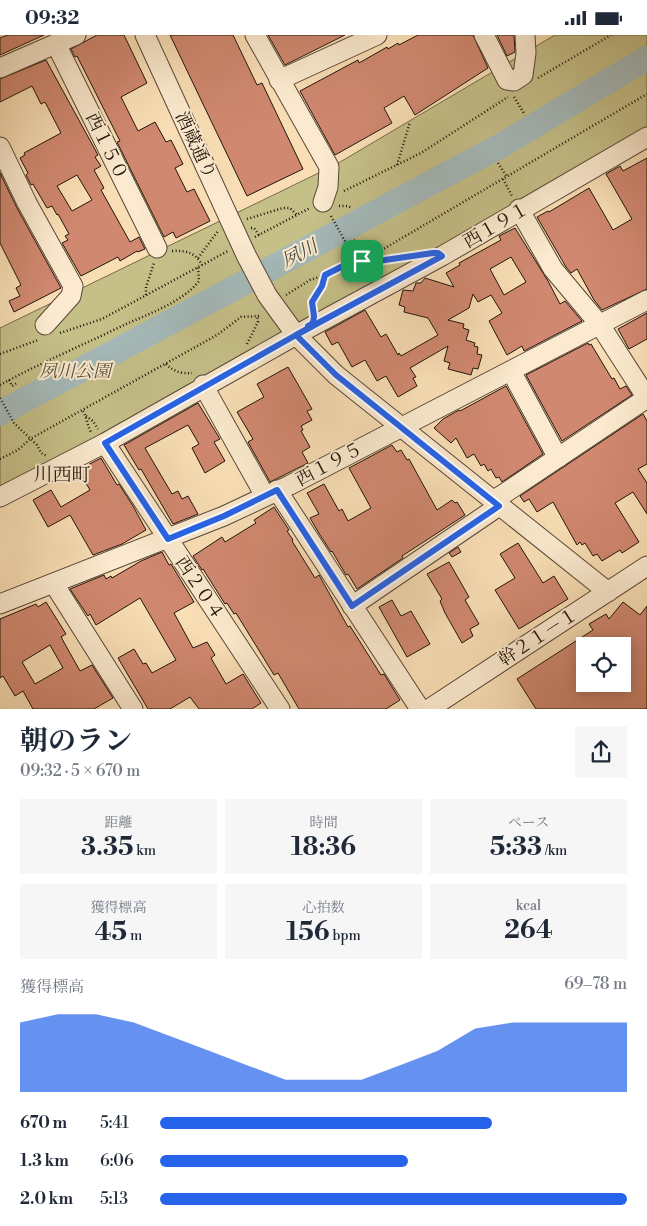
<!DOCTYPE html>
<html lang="ja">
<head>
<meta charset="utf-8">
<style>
  :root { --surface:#fff; --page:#f6f6f7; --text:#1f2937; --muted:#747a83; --accent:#2563eb }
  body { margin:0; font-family:"Libre Bodoni","Noto Serif JP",serif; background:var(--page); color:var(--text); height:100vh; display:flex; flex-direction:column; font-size:19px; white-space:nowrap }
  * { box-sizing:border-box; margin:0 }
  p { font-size:16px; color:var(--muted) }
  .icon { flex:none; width:28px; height:28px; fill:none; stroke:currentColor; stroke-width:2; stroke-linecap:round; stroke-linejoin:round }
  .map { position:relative; height:674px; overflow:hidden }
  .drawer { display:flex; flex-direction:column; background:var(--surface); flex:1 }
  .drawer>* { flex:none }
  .tools { position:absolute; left:576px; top:602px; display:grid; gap:10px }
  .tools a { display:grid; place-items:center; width:55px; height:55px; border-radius:0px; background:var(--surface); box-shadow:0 2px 12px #0003; font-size:25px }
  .pin { position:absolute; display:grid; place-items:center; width:42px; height:42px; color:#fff; margin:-21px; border-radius:10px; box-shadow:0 2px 8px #0006 }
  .round { display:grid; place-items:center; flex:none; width:52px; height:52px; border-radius:0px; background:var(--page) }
  .overview { display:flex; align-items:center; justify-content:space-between; height:85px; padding:0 20px }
  h1 { font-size:28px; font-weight:700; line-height:38px }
  .metrics { display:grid; grid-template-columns:repeat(3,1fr); gap:8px; height:85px; padding:5px 20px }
  .metrics div { display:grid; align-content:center; border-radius:0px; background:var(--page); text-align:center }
  .metrics b { font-size:25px; font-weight:700 }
  .metrics small { font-size:14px; font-weight:400 }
  .metrics p { font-size:14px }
  .chart { height:140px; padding:10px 20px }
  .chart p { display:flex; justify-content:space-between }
  .chart svg { width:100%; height:90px; margin-top:5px; fill:var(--accent); opacity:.7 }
  ul { padding:0 20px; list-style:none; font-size:16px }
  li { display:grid; grid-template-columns:80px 60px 1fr; align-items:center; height:38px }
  li i { height:12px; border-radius:6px; background:var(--accent) }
  .status { display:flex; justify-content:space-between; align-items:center; height:35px; padding:0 25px; background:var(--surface); direction:ltr }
  .status svg { height:14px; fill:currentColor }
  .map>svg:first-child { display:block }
  .green { fill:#c5bf88; stroke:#746a4a }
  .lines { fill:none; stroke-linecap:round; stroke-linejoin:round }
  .river { stroke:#a4b9b9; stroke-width:25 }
  .building { fill:#d08870; stroke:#22140b; fill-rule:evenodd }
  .minor-casing { stroke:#584636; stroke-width:21 }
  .path { stroke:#22140b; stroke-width:2.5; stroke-dasharray:1 2.5; stroke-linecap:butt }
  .minor { stroke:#fbeacf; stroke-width:19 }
  .route-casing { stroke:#fff; stroke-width:10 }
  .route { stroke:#2563eb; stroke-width:6 }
  .labels { text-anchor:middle; stroke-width:4; stroke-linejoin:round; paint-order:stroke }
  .street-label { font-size:18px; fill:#22140b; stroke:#fbeacf }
  .park-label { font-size:18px; font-style:italic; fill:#5b5037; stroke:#fbeacf }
  .water-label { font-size:19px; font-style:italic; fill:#504e48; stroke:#fbeacf }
  .neighbourhood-label { font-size:19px; fill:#22140b; stroke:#fbeacf }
</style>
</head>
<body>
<div class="status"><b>09:32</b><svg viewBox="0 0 49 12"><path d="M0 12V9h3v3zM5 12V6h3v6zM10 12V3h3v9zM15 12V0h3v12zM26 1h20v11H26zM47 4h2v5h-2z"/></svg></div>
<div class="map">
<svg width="647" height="674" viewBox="0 0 647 674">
  <rect width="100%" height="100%" fill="#f9deb5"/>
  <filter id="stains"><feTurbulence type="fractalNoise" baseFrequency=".004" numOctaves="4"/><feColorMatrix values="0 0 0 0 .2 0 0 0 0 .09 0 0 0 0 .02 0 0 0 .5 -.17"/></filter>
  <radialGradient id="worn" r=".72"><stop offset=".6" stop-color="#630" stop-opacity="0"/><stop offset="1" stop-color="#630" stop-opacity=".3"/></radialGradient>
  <path class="green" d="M555,0h92v96l-647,362v-165l335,-163z"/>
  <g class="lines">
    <path class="river" d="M0,378l502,-268 145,-87"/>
  </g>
  <g class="building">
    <path d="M8,0h36l-44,20v-17z"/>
    <path d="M97,0h27l23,48 -26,14 17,34 17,-9 11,20 5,-2 12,24 -8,4 12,24 7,-3 16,32 -34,17 -3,-6 -9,5 -47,-95 3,-1 -43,-85 -2,1 -4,-8z"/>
    <path d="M170,0h63l24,50 5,-2 41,86 -56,27z"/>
    <path d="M268,0h77l-60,30z"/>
    <path d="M418,0h55l15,33 -73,47 -11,-19 -20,12 8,15 -57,32 -35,-64 58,-31 1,3 28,-16 1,2 10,-6 1,2z"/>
    <path d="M497,0h17l1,17 -8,4z"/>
    <path d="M46,25l52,95 -3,2 6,9 -7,4 10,18 -3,2 29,52 9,-5 6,12 -7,3 -1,-1 -17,10 -2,-4 -37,19 -19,-33 6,-3 -3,-4 4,-2 -11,-20 -1,1 -5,-9 -5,2 -14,-24 -2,1 -5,-10 2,-2 -8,-15 5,-3 -1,-2 37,-20 -16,-31 -4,2 -9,-18 -32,16v-23zM77,140l15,25 -20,11 -15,-25z"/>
    <path d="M647,123v131l-45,21 -8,-10 -17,-31 -6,4 -5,-6 -29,-50 11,-6 1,1 40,-24 24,42 19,-11 -26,-45 14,-8 3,5z"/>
    <path d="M0,138l17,35 44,80 -47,24 -5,-11 11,-5 -4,-8 5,-3 -21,-42z"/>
    <path d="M515,193l33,53 12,23 5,-3 17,20 -58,30 -2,-5 -15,9 -18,-34 13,-8 -11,-18 -13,7 -5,-8 -4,14 -21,12 16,4 -1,4 6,2 -3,10 9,3 -1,3 4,1 -1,7 5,1 -4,14 -5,-1 -2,7 -23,-6 2,-6 -6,-2 4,-15 -38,22 6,9 -3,1 4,8 -19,11 -12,-21 -9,5 -12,-21 -13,7 -14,-25 -6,3 -7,-13 40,-22 16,27 5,-3 12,21 1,-2 2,3 37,-21 -10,-17 -24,-6 1,-5 -6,-2 4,-15 10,1 3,-8h5l4,-5 29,9 -8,-14 14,-8 -1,-2 42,-23 -2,-4zM511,222l15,25 -22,13 -14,-26z"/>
    <path d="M647,278v26l-18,10 -11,-20z"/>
    <path d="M588,308l1,2 2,-1 21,35 2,-1 6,11 6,-3 6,9 -70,46 -36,-66z"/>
    <path d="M288,332l24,42 -5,2 5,9 -11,6 2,4 -2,1 9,16 -8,5 6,11 -38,19 -22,-40 5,-3 -16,-27 27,-15 -7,-13z"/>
    <path d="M506,351l37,68 -41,28 -3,-5 -3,1 -5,-9 -3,2 -4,-7 -3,2 -7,-12 -7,4 -11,-20 -5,5 -17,-15 9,-9 16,-9 1,1z"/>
    <path d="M198,368l22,36 -6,3 11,19 -20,12 -13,-25 7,-4 -11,-19 -43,23 27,46 6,-3 4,8 6,-3 10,18 -25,10 -32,-55 -2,1 -15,-25z"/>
    <path d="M643,379l4,7v43l-9,5 9,14v31l-14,-22 -18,11 24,39 -17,11 -2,-3 -18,11 -5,-7 -4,2 -8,-13 -3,2 -2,-3 -3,3 -24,-43 -16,10 -8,-13 -5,3 -4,-6z"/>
    <path d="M392,410l5,7 4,-2 6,10 2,-1 28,51 15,-10 3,3 2,-1 8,13 -63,41 1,2 -46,31 -9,-15 -2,1 -14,-24 -1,1 -11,-17 -10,-17 9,-4 -12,-21 17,-9 15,27 3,-2 6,12 23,-13 -22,-40z"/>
    <path d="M101,423l16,27 2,-1 14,22 13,24 -24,14 -29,11 -23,-40 -22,12 -15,-27 18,-10 10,17 29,-17 -12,-20z"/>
    <path d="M274,472l15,23 -2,1 6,9 -1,1 23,37 4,-3 29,52 2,-1 31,49 3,-1 16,26 -14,9h-87l-21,-36 -4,2 -38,-62 -2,1 -7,-11 -2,1 -22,-35 -1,1 -9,-14 29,-19 3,5 31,-19 -2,-3z"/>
    <path d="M518,508l25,40 11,-7 14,23 -49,30 -24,-39 20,-12 -15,-24z"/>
    <path d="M458,512l3,5 -9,5 -3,-4z"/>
    <path d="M162,517l7,13 2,-1 23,38 -20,11 19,35 14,-6 8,13 -4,3 15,26 17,-10 18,29 -9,6h-53l-9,-12 -20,12h-22l-30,-51 16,-9 9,15 3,-1 6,10 24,-13 -36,-62 -44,27 -6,-11 -2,2 -18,-27 34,-14 2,4 5,-3 1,2 29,-17z"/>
    <path d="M449,527l20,35 -4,3 14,24 -9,5 3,7 -11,7 -17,-30 -5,-12 2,-2 -15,-25z"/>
    <path d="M392,565l9,16 10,-5 19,33 -23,13 -28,-50z"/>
    <path d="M46,567l20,32 -5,3 19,34 12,-6 21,33 -19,11h-61l-10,-18 -8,5 -12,-20 -3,2v-59l36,-15 2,3zM50,610l13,23 -28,16 -13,-22z"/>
    <path d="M623,567l17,13 7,-9v103h-111l-19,-30 76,-49 -4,-6 17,-10 3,5zM585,611h37v38h-37z"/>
  </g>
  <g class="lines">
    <g class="minor-casing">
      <g id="minor">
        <path d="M145,0l101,220 21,40 29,40 40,40 272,217"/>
        <path d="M255,0l74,132 -1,20 -5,15"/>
        <path d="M484,0l23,45 7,1 9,-6 3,-22 -1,-18"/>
        <path d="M56,9l101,204"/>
        <path d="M0,33l76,-33"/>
        <path d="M279,45l98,-45"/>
        <path d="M0,112l27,56 46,83 -2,10 -26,29"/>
        <path d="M519,174l34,60 47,56 47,73"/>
        <path d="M511,336l47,87"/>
        <path d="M203,350l62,111"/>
        <path d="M105,408l175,266"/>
        <path d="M277,455l143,219"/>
        <path d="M0,462l105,-54 191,-108 146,-79 205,-119"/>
        <path d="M493,466l154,-103"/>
        <path d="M54,549l79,125"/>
        <path d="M0,569l224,-88 66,-31 357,-185"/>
        <path d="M352,571l147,-100"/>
        <path d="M429,674l218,-143"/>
      </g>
    </g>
    <g class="path">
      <path d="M538,43l73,-43"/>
      <path d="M514,62l11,18"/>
      <path d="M498,128l9,14"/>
      <path d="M397,130l13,-43"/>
      <path d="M503,144l9,17"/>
      <path d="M344,156l77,-38 87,-56"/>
      <path d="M339,171h9l4,2"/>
      <path d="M331,181l15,27 7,18"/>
      <path d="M247,184l36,-11h7l7,7"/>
      <path d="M251,193h3l5,7"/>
      <path d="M255,202l55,-29"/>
      <path d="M349,214l2,-6 6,-4"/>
      <path d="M172,216c14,-1 24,2 30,14"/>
      <path d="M198,223l20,-27"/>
      <path d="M363,226l284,-167"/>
      <path d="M146,260v-8l8,-24"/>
      <path d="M286,260l24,-15 15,-5 28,-14 25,-1 27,-3"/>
      <path d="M313,273c-1,-9 9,-22 12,-33"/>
      <path d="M60,298l42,-14 126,-68"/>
      <path d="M247,309l11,-22 -1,-7"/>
      <path d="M0,319l38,-14"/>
      <path d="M166,329c7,7 15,10 26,9"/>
      <path d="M9,345l3,6 5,-3"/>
      <path d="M0,350c40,-22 83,-40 124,-60 24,-11 59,-23 75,-44l-1,-14"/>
      <path d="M0,363l14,25 23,22 4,8 6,3"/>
      <path d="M83,376c4,7 4,14 8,21"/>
      <path d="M86,381l7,5 5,8"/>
      <path d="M0,424l18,-9 12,-11 187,-104 24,-18 20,-1"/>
    </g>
    <use href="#minor" class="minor"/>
  </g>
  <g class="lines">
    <g class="route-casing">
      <path id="route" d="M362,226h-9l-28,14 -3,11 -10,16 2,14 -1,7 -5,3 3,1 -15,8 -191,108 63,96 56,-23 53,-26 75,116 147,-100 -163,-131 -40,-40 146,-79 -4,-3h-5l-55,8h-16"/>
    </g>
    <use href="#route" class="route"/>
  </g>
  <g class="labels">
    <g class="street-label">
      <text transform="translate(196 110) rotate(65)" y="6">酒蔵通り</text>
      <text transform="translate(107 111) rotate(64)" y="6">西１５０</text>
      <text transform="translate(496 190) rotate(-30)" y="6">西１９１</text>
      <text transform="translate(329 429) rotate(-28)" y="6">西１９５</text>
      <text transform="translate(200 553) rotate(56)" y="6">西２０４</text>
      <text transform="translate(538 602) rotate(-33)" y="6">幹２１－１</text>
    </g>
    <g class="park-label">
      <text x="75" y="342">夙川公園</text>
    </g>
    <g class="water-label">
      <text transform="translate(299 218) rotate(-28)" y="7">夙川</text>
    </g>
    <g class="neighbourhood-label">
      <text x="62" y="446">川西町</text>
    </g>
  </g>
  <rect width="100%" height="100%" filter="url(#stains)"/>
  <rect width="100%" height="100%" fill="url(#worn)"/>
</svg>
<div class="tools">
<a><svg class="icon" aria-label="locate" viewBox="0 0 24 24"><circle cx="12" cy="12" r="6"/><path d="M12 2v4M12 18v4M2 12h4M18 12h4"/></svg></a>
</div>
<div class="pin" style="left:362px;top:226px;background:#1e9e55"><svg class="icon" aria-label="arrive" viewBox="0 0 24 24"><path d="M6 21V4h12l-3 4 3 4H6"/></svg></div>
</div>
<section class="drawer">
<div class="overview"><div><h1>朝のラン</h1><p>09:32 · 5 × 670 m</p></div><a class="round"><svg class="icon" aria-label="share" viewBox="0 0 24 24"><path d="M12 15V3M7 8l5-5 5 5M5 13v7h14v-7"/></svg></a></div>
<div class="metrics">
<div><p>距離</p><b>3.35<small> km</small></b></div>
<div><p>時間</p><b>18:36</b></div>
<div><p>ペース</p><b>5:33<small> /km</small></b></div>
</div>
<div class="metrics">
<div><p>獲得標高</p><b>45<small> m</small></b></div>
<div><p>心拍数</p><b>156<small> bpm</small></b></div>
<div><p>kcal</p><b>264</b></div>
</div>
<div class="chart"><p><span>獲得標高</span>69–78 m</p>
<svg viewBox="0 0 160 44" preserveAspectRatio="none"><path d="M0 44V10L10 6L20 6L30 10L40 17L50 24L60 31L70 38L80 38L90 38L100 31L110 24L120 13L130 10L140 10L150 10L160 10V44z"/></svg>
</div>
<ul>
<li><b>670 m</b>5:41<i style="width:71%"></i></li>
<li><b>1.3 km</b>6:06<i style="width:53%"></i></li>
<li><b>2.0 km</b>5:13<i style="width:100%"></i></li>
</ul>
</section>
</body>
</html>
